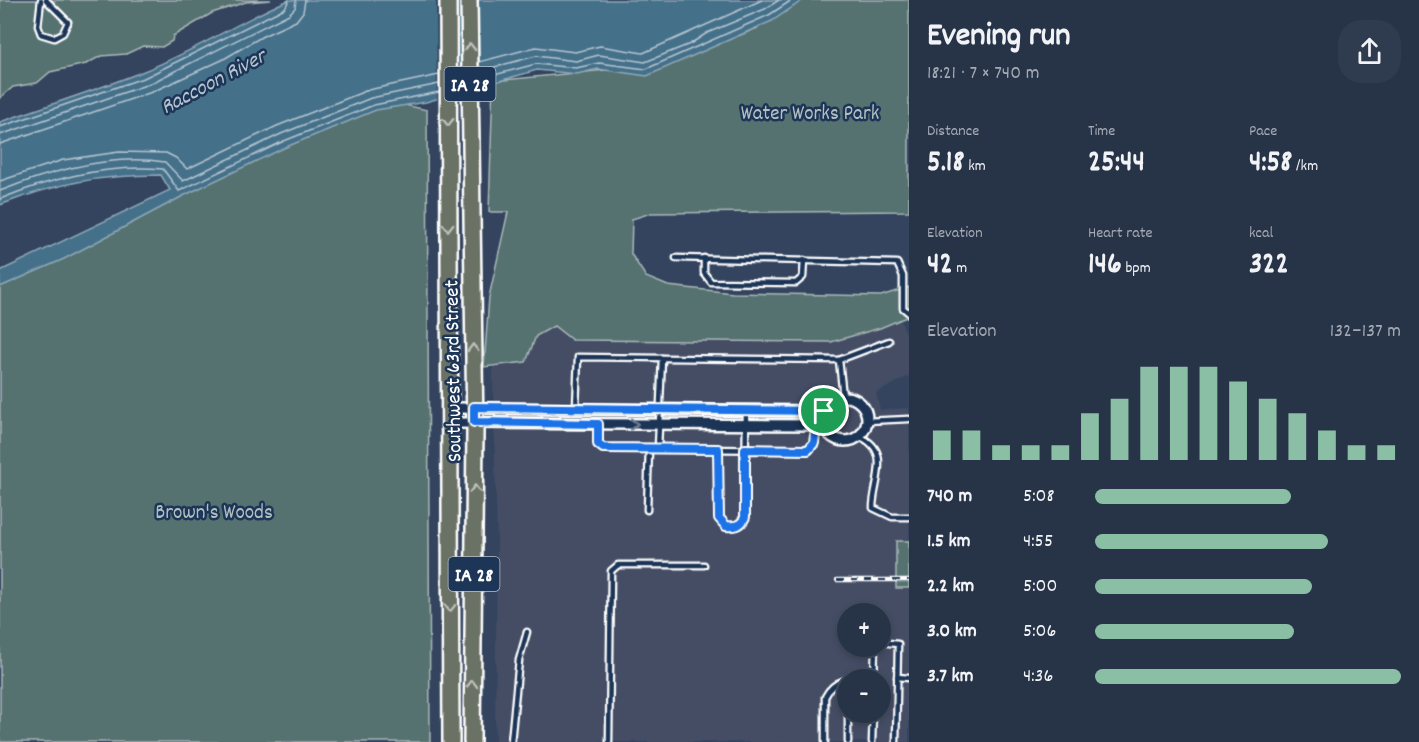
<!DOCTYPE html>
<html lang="en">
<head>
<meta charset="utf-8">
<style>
  :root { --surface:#273347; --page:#2f3b4e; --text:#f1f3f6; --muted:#a4aab4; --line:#434e60; --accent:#8abfa5 }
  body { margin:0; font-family:Dekko,sans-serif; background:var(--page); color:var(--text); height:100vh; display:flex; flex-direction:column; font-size:22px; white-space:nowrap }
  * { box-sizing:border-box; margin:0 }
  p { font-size:20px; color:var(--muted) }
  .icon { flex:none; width:33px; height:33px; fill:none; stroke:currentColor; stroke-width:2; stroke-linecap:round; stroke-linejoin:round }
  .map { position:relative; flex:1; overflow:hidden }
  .drawer { display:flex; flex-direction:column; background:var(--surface); width:510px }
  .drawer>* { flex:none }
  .fabs { position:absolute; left:837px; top:603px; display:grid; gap:12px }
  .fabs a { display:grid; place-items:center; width:54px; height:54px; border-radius:50%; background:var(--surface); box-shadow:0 3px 9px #0003,0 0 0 2px var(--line); font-size:30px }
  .pin { position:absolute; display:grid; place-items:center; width:51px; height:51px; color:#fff; margin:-26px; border:3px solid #fff; border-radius:50%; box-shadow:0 2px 6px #0007 }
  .round { display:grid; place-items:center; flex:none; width:63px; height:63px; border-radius:24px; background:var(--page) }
  .headline { display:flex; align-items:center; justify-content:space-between; height:102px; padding:0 18px }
  h1 { font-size:33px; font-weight:700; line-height:45px }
  .stats { display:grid; grid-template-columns:repeat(3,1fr); gap:9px; height:102px; padding:6px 18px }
  .stats div { display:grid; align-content:center }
  .stats b { font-size:30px; font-weight:700 }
  .stats small { font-size:16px; font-weight:400 }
  .stats p { font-size:16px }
  .chart { height:168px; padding:12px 18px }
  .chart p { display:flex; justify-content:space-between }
  .chart svg { width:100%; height:108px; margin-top:6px; stroke:var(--accent); stroke-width:6 }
  ul { padding:0 18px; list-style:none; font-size:20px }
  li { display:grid; grid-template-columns:96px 72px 1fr; align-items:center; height:45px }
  li i { height:15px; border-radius:8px; background:var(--accent) }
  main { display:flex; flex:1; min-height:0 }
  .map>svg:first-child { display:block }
  .built { fill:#444e65; fill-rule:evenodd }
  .green { fill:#547270; stroke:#aab8b8; stroke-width:1.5 }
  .water { fill:#45708a; stroke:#8fa9b9; stroke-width:1.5 }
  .pier { fill:#34445f }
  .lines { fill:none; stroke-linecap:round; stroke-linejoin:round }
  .shore { stroke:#b5c6d0; stroke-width:1.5 }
  .lane-casing { stroke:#fff; stroke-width:9 }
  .street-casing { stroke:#fff; stroke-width:14 }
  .primary-casing { stroke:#fff; stroke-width:20 }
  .lane { stroke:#1d3557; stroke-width:4.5 }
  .street { stroke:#1d3557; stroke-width:9 }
  .primary { stroke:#6b7165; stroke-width:15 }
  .rail-casing { stroke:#fff; stroke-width:4.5 }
  .rail { stroke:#1d3557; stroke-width:2; stroke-dasharray:7; stroke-linecap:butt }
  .oneway { stroke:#bcbfba }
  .oneway2 { stroke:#6c7c92 }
  .route-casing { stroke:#fff; stroke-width:12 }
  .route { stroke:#1a73e8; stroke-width:8 }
  .labels { text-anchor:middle; stroke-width:5; stroke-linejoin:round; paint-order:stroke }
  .shield { fill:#1d3557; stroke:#bbc2cd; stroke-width:1.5 }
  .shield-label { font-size:20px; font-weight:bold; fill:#fff }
  .park-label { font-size:21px; fill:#b2c0bf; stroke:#1d3557 }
  .street-label { font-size:21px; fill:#fff; stroke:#1d3557 }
  .water-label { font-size:22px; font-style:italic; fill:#b5c6d0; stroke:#1d3557 }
</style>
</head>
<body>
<main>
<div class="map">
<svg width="909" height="742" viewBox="0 0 909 742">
  <rect width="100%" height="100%" fill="#34445f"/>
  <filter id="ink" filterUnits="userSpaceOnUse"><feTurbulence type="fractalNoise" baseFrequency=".0167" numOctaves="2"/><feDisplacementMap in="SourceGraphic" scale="12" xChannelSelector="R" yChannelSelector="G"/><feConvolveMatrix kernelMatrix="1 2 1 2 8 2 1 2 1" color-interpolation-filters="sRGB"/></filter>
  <g filter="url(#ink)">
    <path class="built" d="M491,299h401l17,42v35l-33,17 4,17 29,-2v133h-13v47h13v154h-414l2,-202zM848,614h32v32h-32zM848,680h32v32h-32z"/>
    <g class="green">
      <path d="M0,0h271l-25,2 -34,11 -39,23 -1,5 -10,6 -19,-1 -17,8 -25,2 -15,8 -36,8 -13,11 -24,4 -13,11z"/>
      <path d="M765,0h144v211l-258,2 -19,6 -1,35 15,23 22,9 65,7 148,3 28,-9v29l-29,12 -49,14 -259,-2 -18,-14 -18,10 -10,26 -42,5 5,-70 19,-85h-19l4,-131 175,-17 90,-36z"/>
      <path d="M366,96l61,14 3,632h-430v-463z"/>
      <rect x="896" y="541" width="13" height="47"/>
    </g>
    <path class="water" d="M289,0h514l-31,21 -125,55 -49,-7 -21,5 -40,-4 -111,32 -50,8 -90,37 -101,48 -121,64 -64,28v-16l170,-81 -9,-15c-61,0 -104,8 -161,30v-83c48,-17 97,-32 144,-51 50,-19 95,-50 145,-71z"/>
    <path class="pier" d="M436,0h18v97l-17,5z"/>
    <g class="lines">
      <g class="shore">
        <path d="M479,62l57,-15 39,5 25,-6 43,7 119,-53"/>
        <path d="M479,71l57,-15 40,5 23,-6 46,7 45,-18 17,-11 58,-24 14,-9"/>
        <path d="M479,79l57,-15 40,4 23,-5 47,6 123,-54 23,-15"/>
        <path d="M0,127l146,-50 139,-69 4,-8"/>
        <path d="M0,135l149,-51 140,-70 6,-6 1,-8"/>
        <path d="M0,144l152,-52 70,-32 41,-24 33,-15 7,-9 2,-12"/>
        <path d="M0,181l63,-21 56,-8 47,1 10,5 11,11 90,-43 91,-36 71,-15"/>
        <path d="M0,191c50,-20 111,-38 165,-29l18,19 98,-47 90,-36 68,-14"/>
        <path d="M0,199c52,-21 107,-35 163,-30l16,22 105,-50 90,-36 65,-13"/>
      </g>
      <g class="lane-casing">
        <g id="lane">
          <path d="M41,0l-3,26 3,8 13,4 9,-5 5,-11 -22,-22"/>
          <path d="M676,258l221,5 6,13v32l6,5"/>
          <path d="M704,258v15l7,9 85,1 7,-6 1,-17"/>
          <path d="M839,360l4,37"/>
          <path d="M576,408l2,-51 261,3 50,-19"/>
          <path d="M866,421l43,-2"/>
          <path d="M598,424v20l5,4 205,2 6,-7 2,-17"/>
          <path d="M858,436c36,14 15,46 15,72l19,9h17"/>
          <path d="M658,448l4,-90"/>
          <path d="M718,449l1,69 7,8c10,1 15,0 19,-9l1,-108"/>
          <path d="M647,510l2,-62"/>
          <path d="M880,642l18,2 -2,98"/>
          <path d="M897,677l12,1"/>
          <path d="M874,680l1,-34"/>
          <path d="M511,742l8,-82 8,-28"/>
          <path d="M609,742l2,-171 7,-6h86"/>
          <path d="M825,742v-45c9,-19 30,-20 49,-21"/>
          <path d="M848,742v-30"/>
          <path d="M872,742l1,-30"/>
        </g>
      </g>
      <g class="street-casing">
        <g id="street">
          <circle cx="845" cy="419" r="22"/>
          <path d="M449,408l375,3"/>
          <path d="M449,423l375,2"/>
        </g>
      </g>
      <g class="primary-casing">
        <g id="primary">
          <path d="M448,0l3,742"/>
          <path d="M469,0l6,431 -3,311"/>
        </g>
      </g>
      <use href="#lane" class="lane"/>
      <use href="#street" class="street"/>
      <use href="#primary" class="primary"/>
      <g class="rail-casing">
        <path id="rail" d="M837,580h72"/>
      </g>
      <use href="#rail" class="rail"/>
    </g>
    <defs><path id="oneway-chevron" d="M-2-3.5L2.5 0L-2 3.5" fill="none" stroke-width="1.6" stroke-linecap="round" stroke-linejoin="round" transform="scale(1.5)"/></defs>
    <g class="oneway">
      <use href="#oneway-chevron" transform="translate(470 47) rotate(-90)"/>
      <use href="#oneway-chevron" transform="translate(448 122) rotate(90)"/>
      <use href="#oneway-chevron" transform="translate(448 227) rotate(90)"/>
      <use href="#oneway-chevron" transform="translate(473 348) rotate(-91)"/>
      <use href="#oneway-chevron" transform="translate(475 489) rotate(-90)"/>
      <use href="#oneway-chevron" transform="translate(450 608) rotate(90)"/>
      <use href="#oneway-chevron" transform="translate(472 684) rotate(-89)"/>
    </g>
    <use class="oneway2" href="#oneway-chevron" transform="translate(634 424)"/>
  </g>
  <g class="lines" filter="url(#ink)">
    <g class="route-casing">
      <path id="route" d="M474,407l350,4v14l-8,1 -2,17 -6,7 -63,-1v68c-4,9 -10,10 -19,9l-7,-8 -1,-69 -115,-1 -5,-4v-20l-124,-2z"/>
    </g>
    <use href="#route" class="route"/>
  </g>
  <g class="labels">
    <g class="shield">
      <rect x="444.5" y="67" width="51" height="34" rx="4.5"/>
      <rect x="448.5" y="557" width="51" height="34" rx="4.5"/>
    </g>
    <g class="shield-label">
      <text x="470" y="91">IA 28</text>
      <text x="474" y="581">IA 28</text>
    </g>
    <g class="park-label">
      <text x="810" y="119">Water Works Park</text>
      <text x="214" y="518">Brown's Woods</text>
    </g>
    <g class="street-label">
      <text transform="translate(452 371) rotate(-91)" y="7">Southwest 63rd Street</text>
    </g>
    <g class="water-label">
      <text transform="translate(212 80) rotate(-28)" y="8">Raccoon River</text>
    </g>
  </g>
</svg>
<div class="fabs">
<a>+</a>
<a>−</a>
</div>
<div class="pin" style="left:824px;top:411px;background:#1e9e55"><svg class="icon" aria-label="arrive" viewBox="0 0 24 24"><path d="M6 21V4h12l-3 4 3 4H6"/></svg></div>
</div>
<section class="drawer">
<div class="headline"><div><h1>Evening run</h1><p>18:21 · 7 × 740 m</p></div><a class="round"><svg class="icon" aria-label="share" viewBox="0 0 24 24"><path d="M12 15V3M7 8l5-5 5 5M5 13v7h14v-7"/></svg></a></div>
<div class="stats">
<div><p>Distance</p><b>5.18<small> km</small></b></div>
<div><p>Time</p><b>25:44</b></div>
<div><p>Pace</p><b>4:58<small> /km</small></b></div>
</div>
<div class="stats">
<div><p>Elevation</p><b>42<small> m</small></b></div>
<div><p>Heart rate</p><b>146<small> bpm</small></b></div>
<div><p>kcal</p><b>322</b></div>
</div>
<div class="chart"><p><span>Elevation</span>132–137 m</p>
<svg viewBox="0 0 160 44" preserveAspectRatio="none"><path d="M5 44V32M15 44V32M25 44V38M35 44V38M45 44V38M55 44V25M65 44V19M75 44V6M85 44V6M95 44V6M105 44V12M115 44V19M125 44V25M135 44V32M145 44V38M155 44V38"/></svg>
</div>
<ul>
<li><b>740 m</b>5:08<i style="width:64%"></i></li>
<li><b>1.5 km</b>4:55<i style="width:76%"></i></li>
<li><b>2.2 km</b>5:00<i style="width:71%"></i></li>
<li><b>3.0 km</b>5:06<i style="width:65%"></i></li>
<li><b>3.7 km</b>4:36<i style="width:100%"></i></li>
</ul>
</section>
</main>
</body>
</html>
